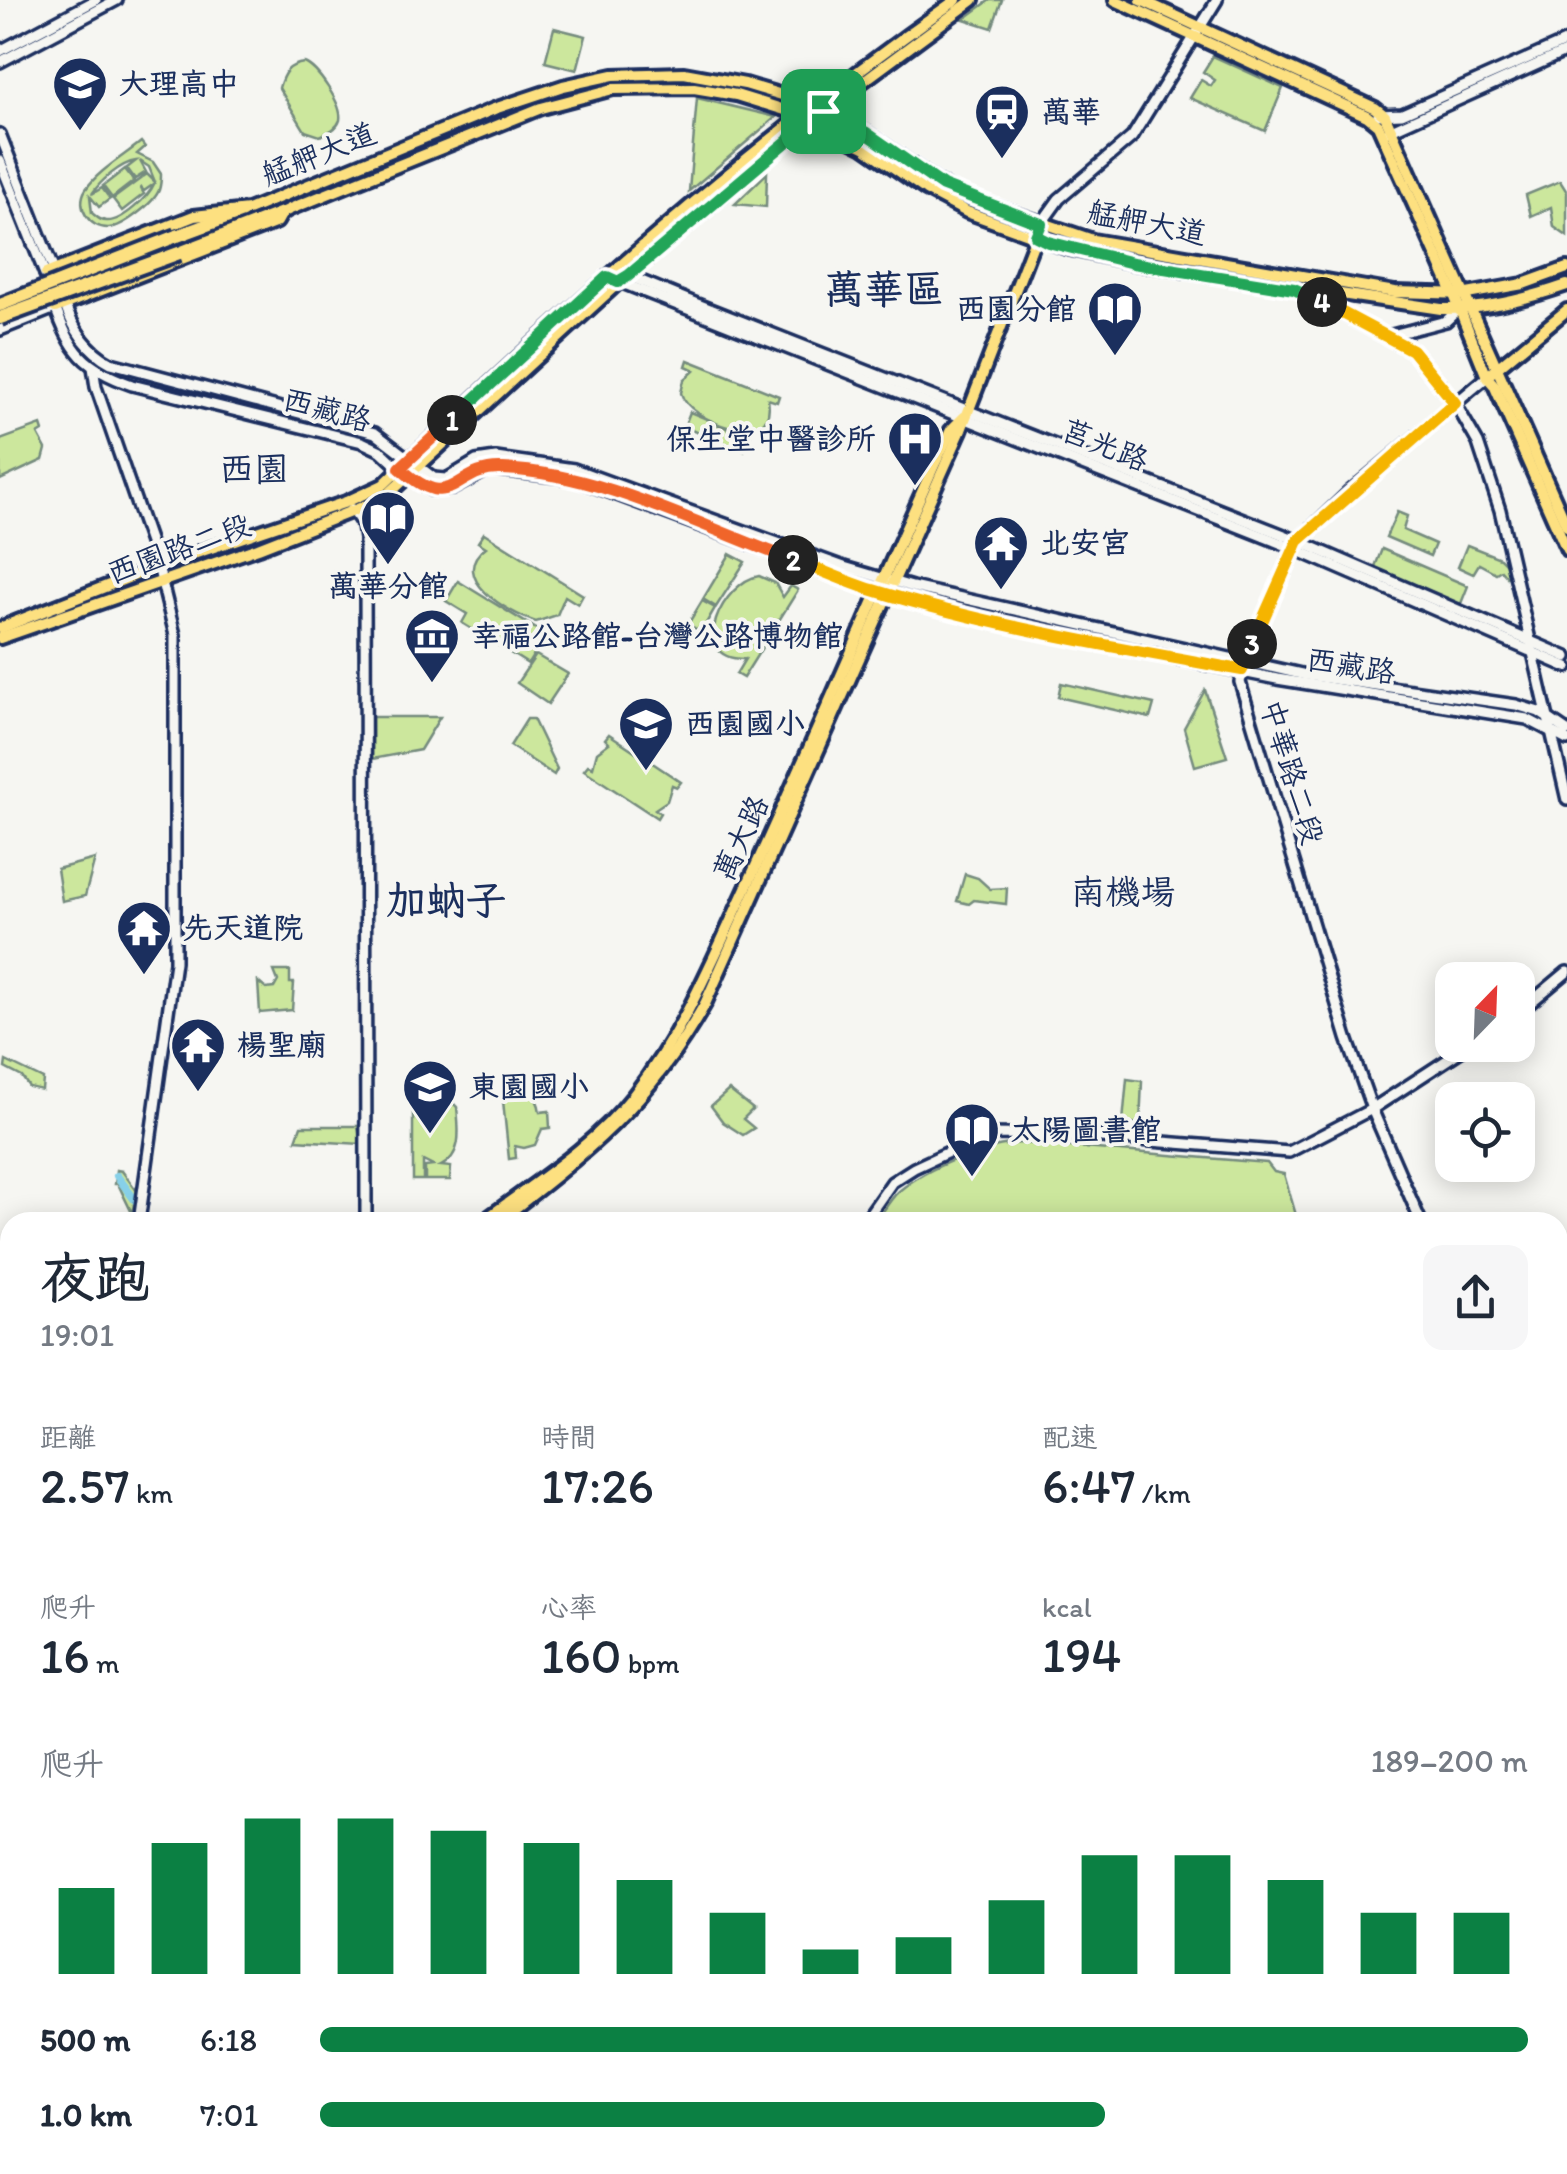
<!DOCTYPE html>
<html lang="zh-TW">
<head>
<meta charset="utf-8">
<style>
  :root { --surface:#fff; --page:#f6f6f7; --text:#1f2937; --muted:#747a83; --accent:#0b8043 }
  body { margin:0; font-family:Itim,"LXGW WenKai TC",sans-serif; background:var(--page); color:var(--text); height:100vh; display:flex; flex-direction:column; font-size:38px; white-space:nowrap }
  * { box-sizing:border-box; margin:0 }
  p { font-size:32px; color:var(--muted) }
  .icon { flex:none; width:55px; height:55px; fill:none; stroke:currentColor; stroke-width:2; stroke-linecap:round; stroke-linejoin:round }
  .map { position:relative; flex:1; overflow:hidden }
  .side { position:absolute; left:0px; top:1212px; width:1568px; height:962px; display:flex; flex-direction:column; background:var(--surface); border-radius:30px 30px 0 0; box-shadow:0 5px 25px #0003 }
  .side>* { flex:none }
  .needle { width:65px; rotate:23deg }
  .tools { position:absolute; left:1435px; top:962px; display:grid; gap:20px }
  .tools a { display:grid; place-items:center; width:100px; height:100px; border-radius:20px; background:var(--surface); box-shadow:0 5px 25px #0003; font-size:50px }
  .pin { position:absolute; display:grid; place-items:center; width:85px; height:85px; color:#fff; margin:-42px; border-radius:20px; box-shadow:0 5px 15px #0006 }
  .km { position:absolute; width:50px; height:50px; margin:-25px; border-radius:50%; background:#222; color:#fff; font-size:28px; line-height:50px; text-align:center }
  .round { display:grid; place-items:center; flex:none; width:105px; height:105px; border-radius:20px; background:var(--page) }
  .head { display:flex; align-items:center; justify-content:space-between; height:170px; padding:0 40px }
  h1 { font-size:55px; font-weight:600; line-height:75px }
  .stats { display:grid; grid-template-columns:repeat(3,1fr); gap:15px; height:170px; padding:10px 40px }
  .stats div { display:grid; align-content:center }
  .stats b { font-size:50px; font-weight:600 }
  .stats small { font-size:28px; font-weight:400 }
  .stats p { font-size:28px }
  .chart { height:280px; padding:20px 40px }
  .chart p { display:flex; justify-content:space-between }
  .chart svg { width:100%; height:180px; margin-top:10px; stroke:var(--accent); stroke-width:6 }
  ul { padding:0 40px; list-style:none; font-size:32px }
  li { display:grid; grid-template-columns:160px 120px 1fr; align-items:center; height:75px }
  li i { height:25px; border-radius:12px; background:var(--accent) }
  .map>svg:first-child { display:block }
  .green { fill:#cce79d; stroke:#748b7e; stroke-width:2.5; fill-rule:evenodd }
  .water { fill:#87d0e8; stroke:#5c90b1; stroke-width:2.5 }
  .lines { fill:none; stroke-linecap:round; stroke-linejoin:round }
  .stream { stroke:#5c90b1; stroke-width:2.5 }
  .canal { stroke:#87d0e8; stroke-width:8 }
  .minor-casing { stroke:#1b2f5e; stroke-width:16 }
  .major-casing { stroke:#1b2f5e; stroke-width:18 }
  .highway-casing { stroke:#1b2f5e; stroke-width:20 }
  .minor { stroke:#f6f6f2; stroke-width:9 }
  .major { stroke:#fde080; stroke-width:10 }
  .highway { stroke:#fde080; stroke-width:12 }
  .highway-bridge-casing { stroke:#1b2f5e; stroke-width:20; stroke-linecap:butt }
  .highway-bridge { stroke:#fde080; stroke-width:12 }
  .split-1-casing { stroke:#fff; stroke-width:20 }
  .split-2-casing { stroke:#fff; stroke-width:20 }
  .split-3-casing { stroke:#fff; stroke-width:20 }
  .split-4-casing { stroke:#fff; stroke-width:20 }
  .split-5-casing { stroke:#fff; stroke-width:20 }
  .split-1 { stroke:#22a559; stroke-width:12 }
  .split-2 { stroke:#f0652b; stroke-width:12 }
  .split-3 { stroke:#f5b400; stroke-width:12 }
  .split-4 { stroke:#f5b400; stroke-width:12 }
  .split-5 { stroke:#22a559; stroke-width:12 }
  .labels { text-anchor:middle; stroke-width:8; stroke-linejoin:round; paint-order:stroke }
  .poi-label { font-size:30px; font-weight:bold; fill:#1b2f5e; stroke:#f6f6f2; text-anchor:start }
  .street-label { font-size:30px; fill:#1b2f5e; stroke:#f6f6f2 }
  .quarter-label { font-size:35px; fill:#1b2f5e; stroke:#f6f6f2 }
  .district-label { font-size:40px; font-weight:bold; fill:#1b2f5e; stroke:#f6f6f2 }
</style>
</head>
<body>
<div class="map">
<svg width="1567" height="2174" viewBox="0 0 1567 2174">
  <rect width="100%" height="100%" fill="#f6f6f2"/>
  <filter id="ink" filterUnits="userSpaceOnUse"><feTurbulence type="fractalNoise" baseFrequency=".01" numOctaves="2"/><feDisplacementMap in="SourceGraphic" scale="20" xChannelSelector="R" yChannelSelector="G"/><feConvolveMatrix kernelMatrix="1 2 1 2 8 2 1 2 1" color-interpolation-filters="sRGB"/></filter>
  <g filter="url(#ink)">
    <g class="green">
      <path d="M990,0h12l-10,28 -28,-9z"/>
      <path d="M554,28l32,8 -9,34 -32,-8z"/>
      <path d="M1213,56l70,32 -18,43 -75,-33 11,-18 10,6 4,-6 -12,-8z"/>
      <path d="M304,63c13,4 39,42 36,57 -3,9 -12,13 -20,16l-15,-5 -26,-43c4,-15 9,-23 25,-25z"/>
      <path d="M697,98l79,19 -87,74z"/>
      <path d="M141,142l4,5 -8,7 16,8 8,12c0,6 0,10 -2,16 -5,13 -36,37 -50,38 -20,1 -34,-22 -23,-39 12,-18 38,-33 55,-47zM136,161l-9,7 8,11 11,-7 -6,-11 9,6 6,15 -8,-8 -34,25 9,12 22,-17 -4,-7 4,4 10,-7c-5,12 -32,38 -47,37 -7,0 -10,-4 -15,-8l-2,-17 9,11 11,-8 -8,-11 -10,6c8,-13 29,-31 44,-33z"/>
      <path d="M125,169l9,12 -22,17 -9,-12z"/>
      <path d="M767,173l-1,34 -31,-3z"/>
      <path d="M1560,181l7,11v44l-13,-9 -3,-20 -20,9 -5,-21z"/>
      <path d="M274,205l1,3 -125,48 -2,-3z"/>
      <path d="M688,360l91,36 -2,6 -9,-3c10,57 -80,22 -87,-6l3,-13 11,-10 -9,-4z"/>
      <path d="M690,412l24,10 -6,15 -24,-10z"/>
      <path d="M716,424l34,13 -6,14 -33,-13z"/>
      <path d="M41,425l2,6 -5,3 8,15 -3,11 -43,20v-40z"/>
      <path d="M1397,512l10,4 -4,14 32,14 -5,12 -44,-19z"/>
      <path d="M484,533l99,62 -5,9 -13,-8 -8,19 -21,7c-28,-9 -90,-45 -50,-75l-8,-5z"/>
      <path d="M1467,545l33,13 13,13 -6,6 -6,-7 -5,3 -17,-9 -6,10 -15,-7z"/>
      <path d="M1382,549l86,37 -8,20 -86,-37z"/>
      <path d="M730,554l15,8 -29,45 -13,-8z"/>
      <path d="M759,576l16,7 8,14 8,-11 7,4 -55,88 -7,-4 9,-15c-61,1 -21,-78 14,-83z"/>
      <path d="M458,581l88,54 -18,29 -66,-41 5,-9 -21,-13z"/>
      <path d="M702,601l13,7 -14,24 -13,-8z"/>
      <path d="M536,655l32,19 -20,30 -31,-21z"/>
      <path d="M1061,683l93,21 -4,14 -92,-21z"/>
      <path d="M1205,690l22,67 -32,9 -11,-38z"/>
      <path d="M372,717h68l-20,33 -48,9z"/>
      <path d="M527,719h6l24,50 -3,6 -44,-29z"/>
      <path d="M609,734l72,48 -4,5 -5,-2 -5,16 -12,8 5,4 -3,5 -73,-48 4,-5 5,2 4,-15 12,-9 -4,-4z"/>
      <path d="M95,859l-10,37 -23,5 -5,-32z"/>
      <path d="M965,874l13,4 12,11 17,-1 -1,16 -32,-4 -5,4 -12,-3z"/>
      <path d="M274,971h16v12h4l-2,27 -32,3 -2,-31 8,7 8,-1 4,-7z"/>
      <path d="M6,1061l37,18 -1,11 -13,-3 -7,-10 -17,-9z"/>
      <path d="M1127,1079l15,2 -2,43 -17,-2z"/>
      <path d="M413,1090h10v8l10,-5 12,2 12,12c2,23 6,48 -16,59l10,1 -1,13h-25v-13l8,-1 -10,-5v19h-10z"/>
      <path d="M729,1090l24,19 -10,10 11,9 -11,7 -20,-13 -12,-16z"/>
      <path d="M502,1091h7l1,4c16,-10 28,0 30,17l9,-1 1,17 -8,1 -7,16 -11,3 -9,-2 1,12 -7,1z"/>
      <path d="M301,1126h57l3,18 -65,-4z"/>
      <path d="M1023,1143l244,20 7,9 10,2 14,48h-422c7,-10 14,-23 23,-31 29,-24 86,-47 124,-48z"/>
      <path d="M117,1170l5,1 15,20 -5,22 -14,-29h-3z"/>
      <path d="M1558,1614l9,1v71l-9,-2z"/>
      <path d="M0,1785l10,3v357l-10,3z"/>
      <path d="M1558,1883l9,5v286h-37l-32,-9h60z"/>
      <path d="M626,2165h395l-32,9h-378z"/>
    </g>
    <g class="water">
      <path d="M1558,1690l9,5v183l-9,-5z"/>
      <path d="M10,2153v12h610l-14,9h-606v-18z"/>
    </g>
    <g class="lines">
      <g class="stream">
        <path d="M1558,1904l9,3"/>
        <path d="M1558,2053l9,1"/>
      </g>
      <path class="canal" d="M117,1176l18,24"/>
      <g class="minor-casing">
        <g id="minor">
          <path d="M0,51l96,-51"/>
          <path d="M0,62l117,-62"/>
          <path d="M1378,115l24,-1 165,-73"/>
          <path d="M1389,131l178,-80"/>
          <path d="M0,134l56,142"/>
          <path d="M0,161l47,118"/>
          <path d="M1041,224l18,-25 73,-62 85,-137"/>
          <path d="M619,266l10,10 68,28 592,233 278,120"/>
          <path d="M607,277l678,268 282,122"/>
          <path d="M1297,290l115,60 43,53 23,40 22,67 67,290"/>
          <path d="M63,300c9,27 23,50 48,63l264,70 59,45 12,1 30,-18 20,-3 78,11 270,98 68,20 394,88 210,30 23,7 28,19"/>
          <path d="M54,304c17,48 29,64 78,81l230,57 19,9 27,25 23,14 21,-1 38,-20 84,10 304,113 181,43 218,44 250,40 40,21"/>
          <path d="M0,330l55,-22"/>
          <path d="M1388,336l58,-15 13,-12"/>
          <path d="M93,367l3,20 62,179 17,69v327l-36,260"/>
          <path d="M352,509l11,17 2,13 1,683"/>
          <path d="M1518,1013l49,-41"/>
          <path d="M864,1222l28,-40 22,-14 73,-34 88,1 214,17 83,-43 98,-64"/>
          <path d="M1421,1222l-49,-113 -25,-71 -107,-356 8,-30 50,-111 50,-48 139,-116"/>
          <path d="M1558,1435l9,8"/>
        </g>
      </g>
      <g class="major-casing">
        <g id="major">
          <path d="M1115,0l252,116 11,9 76,170 33,82 7,8 73,165"/>
          <path d="M1141,0l234,108 10,8 182,410"/>
          <path d="M46,274l148,-58 54,-6 246,-101 69,-23 50,-11 71,-2 61,11 47,14 73,34 69,48 26,15 133,45 302,52 72,2 56,-10 44,-16"/>
          <path d="M55,308l222,-86 5,-9 8,-4 251,-101 72,-19 81,-1 42,7 62,19 66,33 62,43 41,22 99,36 67,15 308,46c43,1 86,-10 126,-24"/>
          <path d="M1491,373l76,-63"/>
          <path d="M0,628l158,-62 188,-64 37,-17c180,-174 368,-341 573,-485"/>
          <path d="M0,638l258,-90 125,-49 235,-216 193,-163 162,-120"/>
          <path d="M482,1222c52,-39 110,-74 151,-126 52,-66 82,-142 118,-219 63,-137 122,-276 184,-414l16,-33 13,-13"/>
          <path d="M497,1222c89,-69 151,-117 208,-218l256,-574 76,-196"/>
          <path d="M0,1579l10,-7"/>
          <path d="M1558,1581l9,1"/>
          <path d="M0,1591l10,-7"/>
          <path d="M0,1600l10,-7"/>
          <path d="M0,1611l10,-7"/>
          <path d="M1529,2165l4,9"/>
          <path d="M1309,2166l58,6"/>
          <path d="M1121,2174l69,-7 77,-2"/>
          <path d="M1218,2174h107"/>
        </g>
      </g>
      <g class="highway-casing">
        <g id="highway">
          <path d="M177,236l65,-24"/>
          <path d="M179,253l103,-40"/>
          <path d="M1558,1588l9,1"/>
          <path d="M1558,1600l9,1"/>
          <path d="M0,1759l10,5"/>
          <path d="M0,1776l10,5"/>
          <path d="M0,1797l10,3"/>
          <path d="M1387,2165l56,9"/>
          <path d="M1069,2174l54,-9"/>
        </g>
      </g>
      <use href="#minor" class="minor"/>
      <use href="#major" class="major"/>
      <use href="#highway" class="highway"/>
      <g class="highway-bridge-casing">
        <g id="highway-bridge">
          <path d="M0,305l177,-69"/>
          <path d="M0,318l179,-65"/>
          <path d="M1361,2174l32,-8"/>
        </g>
      </g>
      <use href="#highway-bridge" class="highway-bridge"/>
    </g>
  </g>
  <g class="lines" filter="url(#ink)">
    <g class="split-1-casing">
      <path id="split-1" d="M452,420l155,-143 11,5 10,-6 195,-165"/>
    </g>
    <g class="split-2-casing">
      <path id="split-2" d="M452,420l-52,48c55,50 53,-2 103,1 101,5 196,57 290,91"/>
    </g>
    <g class="split-3-casing">
      <path id="split-3" d="M793,560c27,9 53,22 80,30 120,37 246,58 369,80l10,-26"/>
    </g>
    <g class="split-4-casing">
      <path id="split-4" d="M1252,644l46,-103 157,-138 -43,-53 -90,-48"/>
    </g>
    <g class="split-5-casing">
      <path id="split-5" d="M823,111l42,21 78,54 98,38 -5,12 12,6 85,21 161,26 28,13"/>
    </g>
    <use href="#split-1" class="split-1"/>
    <use href="#split-2" class="split-2"/>
    <use href="#split-3" class="split-3"/>
    <use href="#split-4" class="split-4"/>
    <use href="#split-5" class="split-5"/>
  </g>
  <defs>
    <g id="school-pin" transform="scale(2.875)"><path d="M0 17L-7.5 6A9.5 9.5 0 1 1 7.5 6Z" fill="#1b2f5e" stroke="#f6f6f2"/><path d="M0-5L7-2L0 1L-7-2ZM-4 1L0 2.5L4 1V4Q0 6-4 4Z" fill="#fff"/></g>
    <g id="station-pin" transform="scale(2.875)"><path d="M0 17L-7.5 6A9.5 9.5 0 1 1 7.5 6Z" fill="#1b2f5e" stroke="#f6f6f2"/><path d="M-3-6H3Q5-6 5-4V2Q5 4 3 4L4.5 6H3L1.5 4h-3L-3 6H-4.5L-3 4Q-5 4-5 2V-4Q-5-6-3-6ZM-3.5-4v3h7v-3ZM-3.5 1v1.5H-2V1ZM2 1v1.5H3.5V1Z" fill="#fff"/></g>
    <g id="library-pin" transform="scale(2.875)"><path d="M0 17L-7.5 6A9.5 9.5 0 1 1 7.5 6Z" fill="#1b2f5e" stroke="#f6f6f2"/><path d="M-6-4Q-3-5.5-.7-3.5V5Q-3 3-6 4ZM6-4Q3-5.5 .7-3.5V5Q3 3 6 4Z" fill="#fff"/></g>
    <g id="hospital-pin" transform="scale(2.875)"><path d="M0 17L-7.5 6A9.5 9.5 0 1 1 7.5 6Z" fill="#1b2f5e" stroke="#f6f6f2"/><path d="M-5-5h3v3.5h4V-5h3V5h-3V1.5h-4V5h-3Z" fill="#fff"/></g>
    <g id="temple-pin" transform="scale(2.875)"><path d="M0 17L-7.5 6A9.5 9.5 0 1 1 7.5 6Z" fill="#1b2f5e" stroke="#f6f6f2"/><path d="M0-6L5-2H3V0L6.5 2.5H4V6H1.5V3h-3V6H-4V2.5H-6.5L-3 0V-2H-5Z" fill="#fff"/></g>
    <g id="museum-pin" transform="scale(2.875)"><path d="M0 17L-7.5 6A9.5 9.5 0 1 1 7.5 6Z" fill="#1b2f5e" stroke="#f6f6f2"/><path d="M0-6L6-3V-2H-6V-3ZM-5-1h2V3h-2ZM-1-1h2V3h-2ZM3-1h2V3H3ZM-6 4H6V6H-6Z" fill="#fff"/></g>
  </defs>
  <g fill-rule="evenodd">
    <use href="#school-pin" x="80" y="84"/>
    <use href="#station-pin" x="1002" y="112"/>
    <use href="#library-pin" x="1115" y="309"/>
    <use href="#hospital-pin" x="915" y="439"/>
    <use href="#library-pin" x="388" y="518"/>
    <use href="#temple-pin" x="1001" y="543"/>
    <use href="#museum-pin" x="432" y="636"/>
    <use href="#school-pin" x="646" y="724"/>
    <use href="#temple-pin" x="144" y="928"/>
    <use href="#temple-pin" x="198" y="1045"/>
    <use href="#school-pin" x="430" y="1087"/>
    <use href="#library-pin" x="972" y="1130"/>
  </g>
  <g class="labels">
    <g class="poi-label">
      <text x="119" y="94">大理高中</text>
      <text x="1041" y="122">萬華</text>
      <text x="1076" y="319" text-anchor="end">西園分館</text>
      <text x="876" y="449" text-anchor="end">保生堂中醫診所</text>
      <text x="1040" y="553">北安宮</text>
      <text x="388" y="596" text-anchor="middle">萬華分館</text>
      <text x="471" y="646">幸福公路館-台灣公路博物館</text>
      <text x="685" y="734">西園國小</text>
      <text x="183" y="938">先天道院</text>
      <text x="237" y="1055">楊聖廟</text>
      <text x="469" y="1097">東園國小</text>
      <text x="1011" y="1140">太陽圖書館</text>
    </g>
    <g class="street-label">
      <text transform="translate(319 154) rotate(-22)" y="10">艋舺大道</text>
      <text transform="translate(1147 223) rotate(11)" y="10">艋舺大道</text>
      <text transform="translate(327 410) rotate(15)" y="10">西藏路</text>
      <text transform="translate(1105 445) rotate(22)" y="10">莒光路</text>
      <text transform="translate(179 549) rotate(-20)" y="10">西園路二段</text>
      <text transform="translate(1351 666) rotate(9)" y="10">西藏路</text>
      <text transform="translate(1292 772) rotate(73)" y="10">中華路二段</text>
      <text transform="translate(741 838) rotate(-65)" y="10">萬大路</text>
    </g>
    <g class="quarter-label">
      <text x="254" y="481">西園</text>
      <text x="1123" y="904">南機場</text>
    </g>
    <g class="district-label">
      <text x="884" y="303">萬華區</text>
      <text x="446" y="914">加蚋子</text>
    </g>
  </g>
</svg>
<div class="tools">
<a><svg class="needle" viewBox="-14 -14 28 28"><path d="M0-13l5 13h-10z" fill="#e53935"/><path d="M0 13l5-13h-10z" fill="#747a83"/></svg></a>
<a><svg class="icon" aria-label="locate" viewBox="0 0 24 24"><circle cx="12" cy="12" r="6"/><path d="M12 2v4M12 18v4M2 12h4M18 12h4"/></svg></a>
</div>
<div class="pin" style="left:823px;top:111px;background:#1e9e55"><svg class="icon" aria-label="arrive" viewBox="0 0 24 24"><path d="M6 21V4h12l-3 4 3 4H6"/></svg></div>
<b class="km" style="left:452px;top:420px">1</b>
<b class="km" style="left:793px;top:560px">2</b>
<b class="km" style="left:1252px;top:644px">3</b>
<b class="km" style="left:1322px;top:302px">4</b>
<section class="side">
<div class="head"><div><h1>夜跑</h1><p>19:01</p></div><a class="round"><svg class="icon" aria-label="share" viewBox="0 0 24 24"><path d="M12 15V3M7 8l5-5 5 5M5 13v7h14v-7"/></svg></a></div>
<div class="stats">
<div><p>距離</p><b>2.57<small> km</small></b></div>
<div><p>時間</p><b>17:26</b></div>
<div><p>配速</p><b>6:47<small> /km</small></b></div>
</div>
<div class="stats">
<div><p>爬升</p><b>16<small> m</small></b></div>
<div><p>心率</p><b>160<small> bpm</small></b></div>
<div><p>kcal</p><b>194</b></div>
</div>
<div class="chart"><p><span>爬升</span>189–200 m</p>
<svg viewBox="0 0 160 44" preserveAspectRatio="none"><path d="M5 44V23M15 44V12M25 44V6M35 44V6M45 44V9M55 44V12M65 44V21M75 44V29M85 44V38M95 44V35M105 44V26M115 44V15M125 44V15M135 44V21M145 44V29M155 44V29"/></svg>
</div>
<ul>
<li><b>500 m</b>6:18<i style="width:100%"></i></li>
<li><b>1.0 km</b>7:01<i style="width:65%"></i></li>
</ul>
</section>
</div>
</body>
</html>
